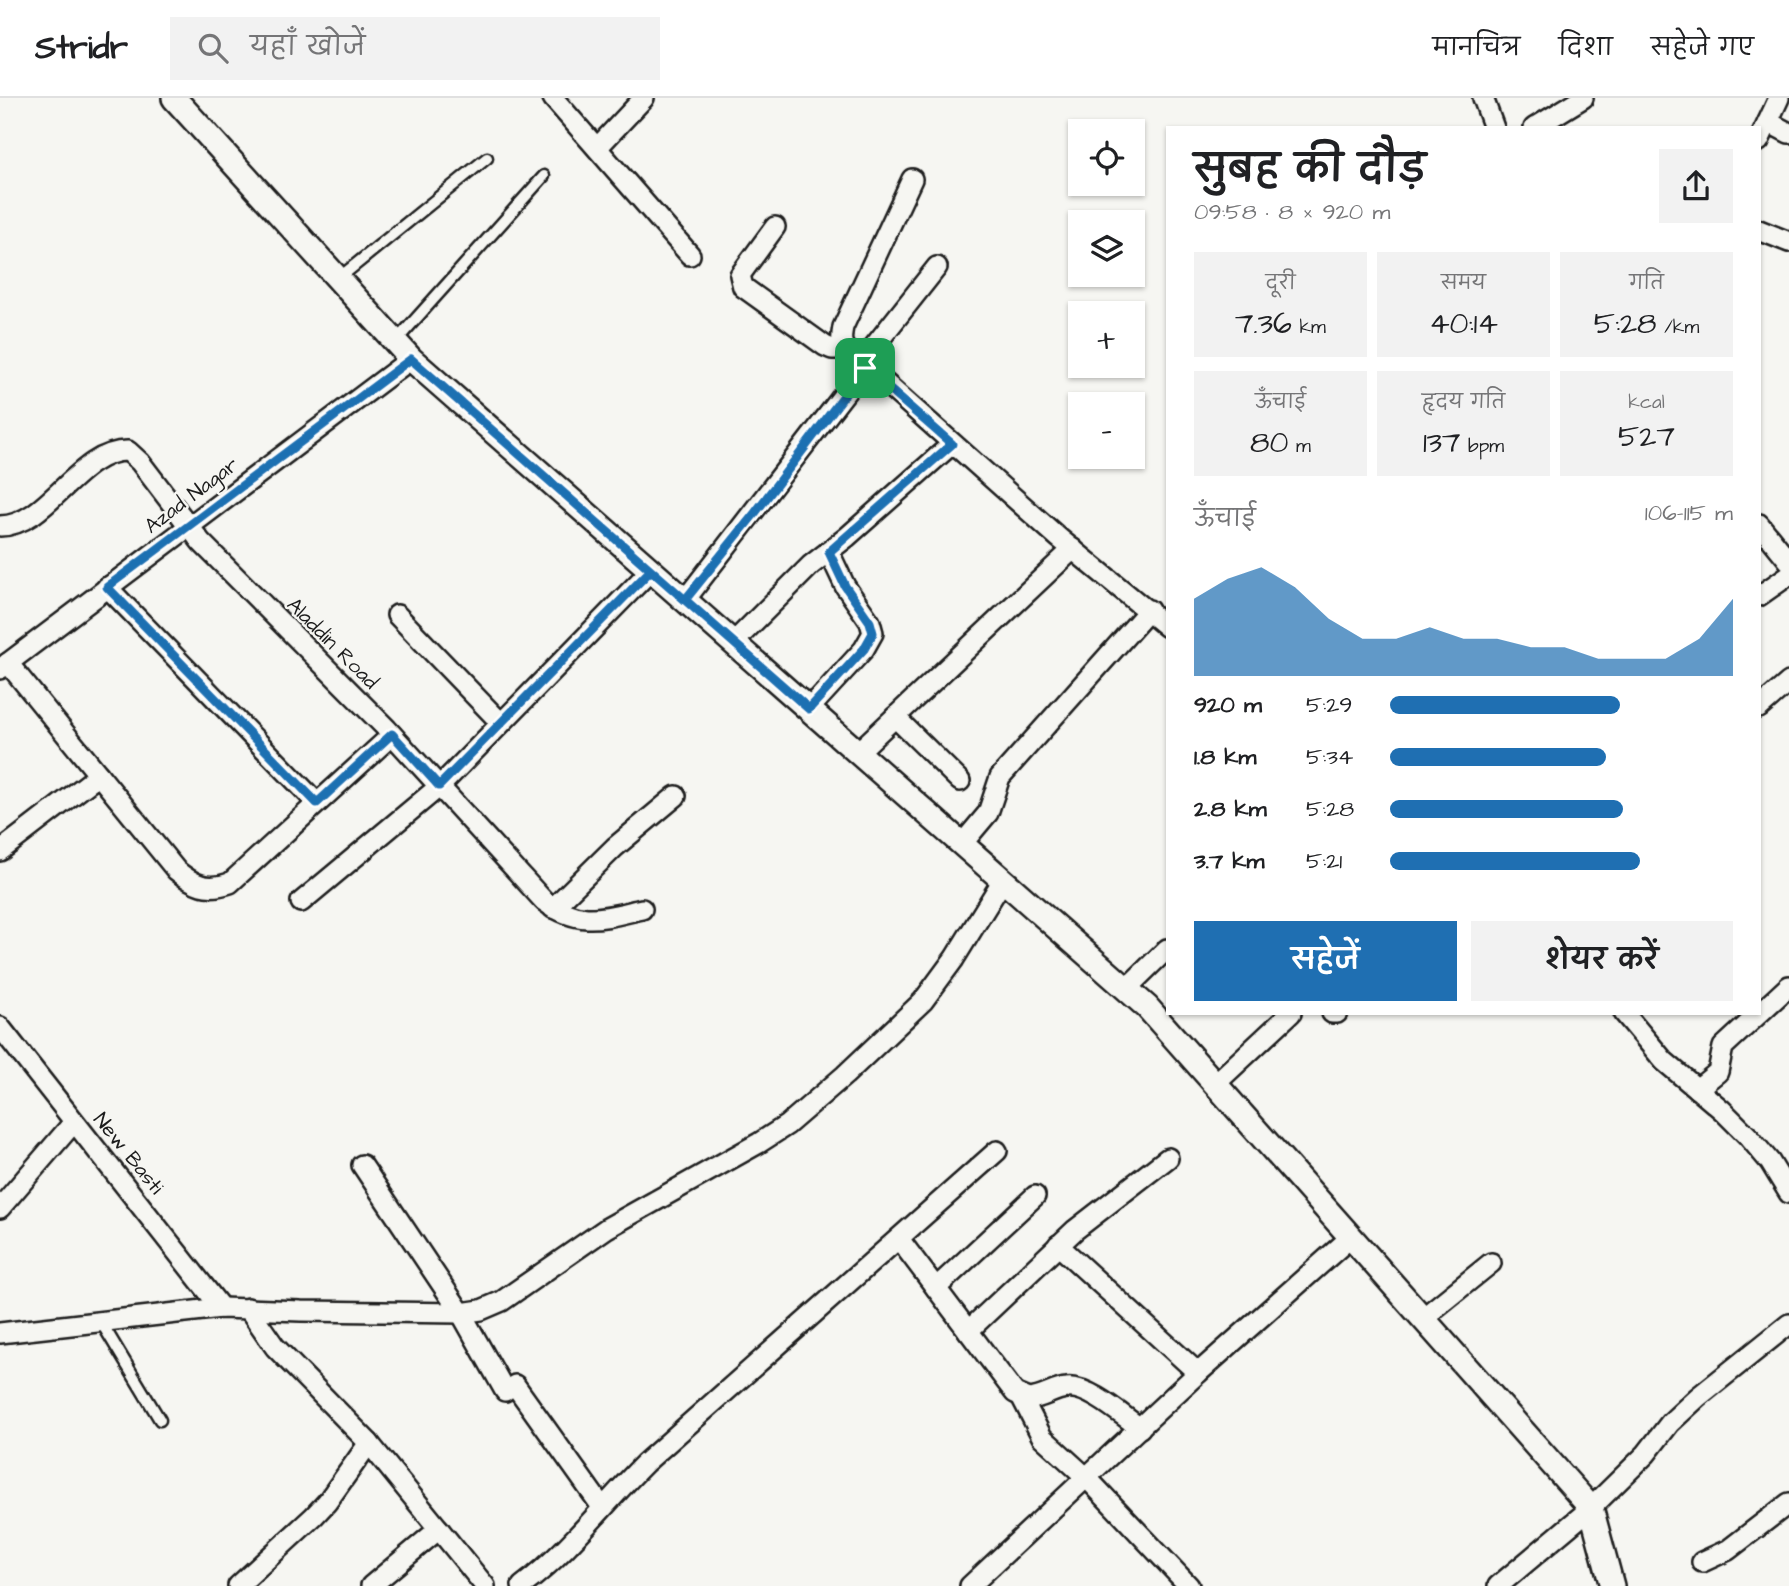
<!DOCTYPE html>
<html lang="hi">
<head>
<meta charset="utf-8">
<style>
  :root { --surface:#fff; --page:#f2f2f2; --text:#202124; --muted:#757577; --line:#e0e0e0; --accent:#1f6fb2 }
  body { margin:0; font-family:"Architects Daughter","Playpen Sans Deva",sans-serif; background:var(--page); color:var(--text); height:100vh; display:flex; flex-direction:column; font-size:26px; white-space:nowrap }
  * { box-sizing:border-box; margin:0 }
  p { font-size:23px; color:var(--muted) }
  .icon { flex:none; width:38px; height:38px; fill:none; stroke:currentColor; stroke-width:2; stroke-linecap:round; stroke-linejoin:round }
  .map { position:relative; flex:1; overflow:hidden }
  .side { position:absolute; left:1166px; top:28px; width:595px; height:889px; display:flex; flex-direction:column; background:var(--surface); border-radius:0px; box-shadow:0 2px 5px #0004 }
  .side>* { flex:none }
  .tools { position:absolute; left:1068px; top:21px; display:grid; gap:14px }
  .tools a { display:grid; place-items:center; width:77px; height:77px; border-radius:0px; background:var(--surface); box-shadow:0 2px 5px #0004; font-size:35px }
  .pin { position:absolute; display:grid; place-items:center; width:60px; height:60px; color:#fff; margin:-30px; border-radius:14px; box-shadow:0 4px 10px #0006 }
  .round { display:grid; place-items:center; flex:none; width:74px; height:74px; border-radius:0px; background:var(--page) }
  .head { display:flex; align-items:center; justify-content:space-between; height:119px; padding:0 28px }
  h1 { font-size:38px; font-weight:600; line-height:52px }
  .metrics { display:grid; grid-template-columns:repeat(3,1fr); gap:10px; height:119px; padding:7px 28px }
  .metrics div { display:grid; align-content:center; border-radius:0px; background:var(--page); text-align:center }
  .metrics b { font-size:30px; font-weight:600 }
  .metrics small { font-size:19px; font-weight:400 }
  .metrics p { font-size:19px }
  .chart { height:196px; padding:14px 28px }
  .chart p { display:flex; justify-content:space-between }
  .chart svg { width:100%; height:126px; margin-top:7px; fill:var(--accent); opacity:.7 }
  .button { display:flex; gap:14px; margin-top:auto; padding:14px 28px }
  .button a { flex:1; height:80px; border-radius:0px; background:var(--accent); color:#fff; font-size:28px; font-weight:600; line-height:80px; text-align:center }
  .button a+a { background:var(--page); color:var(--text) }
  ul { padding:0 28px; list-style:none; font-size:23px }
  li { display:grid; grid-template-columns:112px 84px 1fr; align-items:center; height:52px }
  li i { height:18px; border-radius:9px; background:var(--accent) }
  header { display:flex; align-items:center; gap:42px; box-sizing:border-box; height:98px; padding:0 35px; background:var(--surface); border-bottom:2px solid var(--line) }
  header strong { font-size:33px }
  nav { display:flex; gap:38px; margin-inline-start:auto; font-size:24px }
  .search { width:490px; height:63px; background:var(--page); display:flex; align-items:center; gap:18px; box-sizing:border-box; padding:0 24px; border-radius:0px; color:var(--muted); font-size:26px }
  .map>svg:first-child { display:block }
  .lines { fill:none; stroke-linecap:round; stroke-linejoin:round }
  .service-casing { stroke:#1c1c1c; stroke-width:15 }
  .minor-casing { stroke:#1c1c1c; stroke-width:24 }
  .tertiary-casing { stroke:#1c1c1c; stroke-width:28 }
  .service { stroke:#f6f6f2; stroke-width:10 }
  .minor { stroke:#f6f6f2; stroke-width:19 }
  .tertiary { stroke:#f6f6f2; stroke-width:23 }
  .route-casing { stroke:#fff; stroke-width:14 }
  .route { stroke:#1f6fb2; stroke-width:9 }
  .labels { text-anchor:middle; stroke-width:5; stroke-linejoin:round; paint-order:stroke }
  .street-label { font-size:21px; fill:#1c1c1c; stroke:#f6f6f2 }
</style>
</head>
<body>
<header>
<strong>Stridr</strong>
<div class="search"><svg class="icon" aria-label="search" viewBox="0 0 24 24"><circle cx="10" cy="10" r="6"/><path d="M15 15l6 6"/></svg>यहाँ खोजें</div>
<nav><a>मानचित्र</a><a>दिशा</a><a>सहेजे गए</a></nav>
</header>
<div class="map">
<svg width="1789" height="1488" viewBox="0 0 1789 1488">
  <rect width="100%" height="100%" fill="#f6f6f2"/>
  <filter id="ink" filterUnits="userSpaceOnUse"><feTurbulence type="fractalNoise" baseFrequency=".0143" numOctaves="2"/><feDisplacementMap in="SourceGraphic" scale="14" xChannelSelector="R" yChannelSelector="G"/><feConvolveMatrix kernelMatrix="1 2 1 2 8 2 1 2 1" color-interpolation-filters="sRGB"/></filter>
  <g filter="url(#ink)">
    <g class="lines">
      <g class="service-casing">
        <g id="service">
          <path d="M339,180l148,-120"/>
          <path d="M396,243l148,-165"/>
          <path d="M101,1224l59,98"/>
        </g>
      </g>
      <g class="minor-casing">
        <g id="minor">
          <path d="M553,0l137,157"/>
          <path d="M1483,0l11,30"/>
          <path d="M1768,24l21,11"/>
          <path d="M1534,30l49,-30"/>
          <path d="M1759,43l20,-43"/>
          <path d="M597,50l47,-50"/>
          <path d="M912,81l-69,148c-3,15 -2,21 12,29l204,182 108,89"/>
          <path d="M775,129l-35,48 3,12 82,59 7,3h12"/>
          <path d="M1759,132l30,12"/>
          <path d="M861,265l76,-96"/>
          <path d="M1759,426l30,37"/>
          <path d="M0,428c49,-1 78,-76 128,-75l12,11 61,80 186,187 157,172c36,26 58,17 98,8"/>
          <path d="M107,489l210,216"/>
          <path d="M1759,498l30,-21"/>
          <path d="M685,502l180,-233"/>
          <path d="M397,517l104,108"/>
          <path d="M733,545l78,-78 36,-28 105,-93"/>
          <path d="M8,565l168,207c18,15 31,21 54,13l162,-148"/>
          <path d="M0,571l411,-310"/>
          <path d="M1759,610l30,-26"/>
          <path d="M809,611l55,-60 9,-16 -3,-11 -25,-36 -16,-34"/>
          <path d="M895,619l65,64"/>
          <path d="M858,654l215,-203"/>
          <path d="M962,746l26,-31 12,-36 149,-167"/>
          <path d="M0,753l99,-76"/>
          <path d="M301,804l139,-116 211,-216"/>
          <path d="M553,810l62,-61 61,-51"/>
          <path d="M1126,891l41,-40"/>
          <path d="M1332,915h5"/>
          <path d="M1624,915l40,48 58,49 26,26 22,26 19,31"/>
          <path d="M0,929l221,281"/>
          <path d="M1215,986l76,-71"/>
          <path d="M1697,991l21,-17 5,-25 66,-61"/>
          <path d="M362,1067l99,148 44,78"/>
          <path d="M0,1110l74,-86"/>
          <path d="M899,1141l116,154 14,6c14,-1 25,-10 38,-11 21,-3 56,28 73,40"/>
          <path d="M1058,1147l140,128"/>
          <path d="M936,1190l99,-92"/>
          <path d="M248,1210l27,39 94,96 116,143"/>
          <path d="M1423,1220l68,-55"/>
          <path d="M968,1233l107,-101 93,-72"/>
          <path d="M0,1235l221,-25 80,3 160,2 20,-3 21,-9 105,-73 152,-85 28,-18 58,-50 78,-74 31,-42 49,-79"/>
          <path d="M515,1287l87,122"/>
          <path d="M1022,1300l20,39 45,41 102,108"/>
          <path d="M1702,1464l26,-12 61,-47"/>
          <path d="M238,1488l76,-70 13,-14 42,-59"/>
          <path d="M371,1488l68,-57"/>
          <path d="M522,1488c47,-35 82,-82 123,-123l352,-312"/>
          <path d="M970,1488l228,-213 153,-136"/>
          <path d="M1498,1488l93,-78 55,-54 24,-31 28,-26 91,-73"/>
        </g>
      </g>
      <g class="tertiary-casing">
        <path id="tertiary" d="M174,0l237,261 736,648 444,501 21,78"/>
      </g>
      <use href="#service" class="service"/>
      <use href="#minor" class="minor"/>
      <use href="#tertiary" class="tertiary"/>
    </g>
  </g>
  <g class="lines" filter="url(#ink)">
    <g class="route-casing">
      <path id="route" d="M865,270l-110,145 -70,87 -34,-30 -212,216 -47,-52 -75,69 -210,-216 304,-228 240,211 158,139 55,-60 9,-16 -3,-11 -25,-36 -16,-34 123,-108 -87,-76"/>
    </g>
    <use href="#route" class="route"/>
  </g>
  <g class="labels">
    <g class="street-label">
      <text transform="translate(191 397) rotate(-37)" y="7">Azad Nagar</text>
      <text transform="translate(333 545) rotate(45)" y="7">Aladdin Road</text>
      <text transform="translate(129 1055) rotate(51)" y="7">New Basti</text>
    </g>
  </g>
</svg>
<div class="tools">
<a><svg class="icon" aria-label="locate" viewBox="0 0 24 24"><circle cx="12" cy="12" r="6"/><path d="M12 2v4M12 18v4M2 12h4M18 12h4"/></svg></a>
<a><svg class="icon" aria-label="layers" viewBox="0 0 24 24"><path d="M12 4l9 5-9 5-9-5zM3 14l9 5 9-5"/></svg></a>
<a>+</a>
<a>−</a>
</div>
<div class="pin" style="left:865px;top:270px;background:#1e9e55"><svg class="icon" aria-label="arrive" viewBox="0 0 24 24"><path d="M6 21V4h12l-3 4 3 4H6"/></svg></div>
<section class="side">
<div class="head"><div><h1>सुबह की दौड़</h1><p>09:58 · 8 × 920 m</p></div><a class="round"><svg class="icon" aria-label="share" viewBox="0 0 24 24"><path d="M12 15V3M7 8l5-5 5 5M5 13v7h14v-7"/></svg></a></div>
<div class="metrics">
<div><p>दूरी</p><b>7.36<small> km</small></b></div>
<div><p>समय</p><b>40:14</b></div>
<div><p>गति</p><b>5:28<small> /km</small></b></div>
</div>
<div class="metrics">
<div><p>ऊँचाई</p><b>80<small> m</small></b></div>
<div><p>हृदय गति</p><b>137<small> bpm</small></b></div>
<div><p>kcal</p><b>527</b></div>
</div>
<div class="chart"><p><span>ऊँचाई</span>106–115 m</p>
<svg viewBox="0 0 160 44" preserveAspectRatio="none"><path d="M0 44V17L10 10L20 6L30 13L40 24L50 31L60 31L70 27L80 31L90 31L100 34L110 34L120 38L130 38L140 38L150 31L160 17V44z"/></svg>
</div>
<ul>
<li><b>920 m</b>5:29<i style="width:67%"></i></li>
<li><b>1.8 km</b>5:34<i style="width:63%"></i></li>
<li><b>2.8 km</b>5:28<i style="width:68%"></i></li>
<li><b>3.7 km</b>5:21<i style="width:73%"></i></li>
</ul>
<div class="button"><a>सहेजें</a><a>शेयर करें</a></div>
</section>
</div>
</body>
</html>
